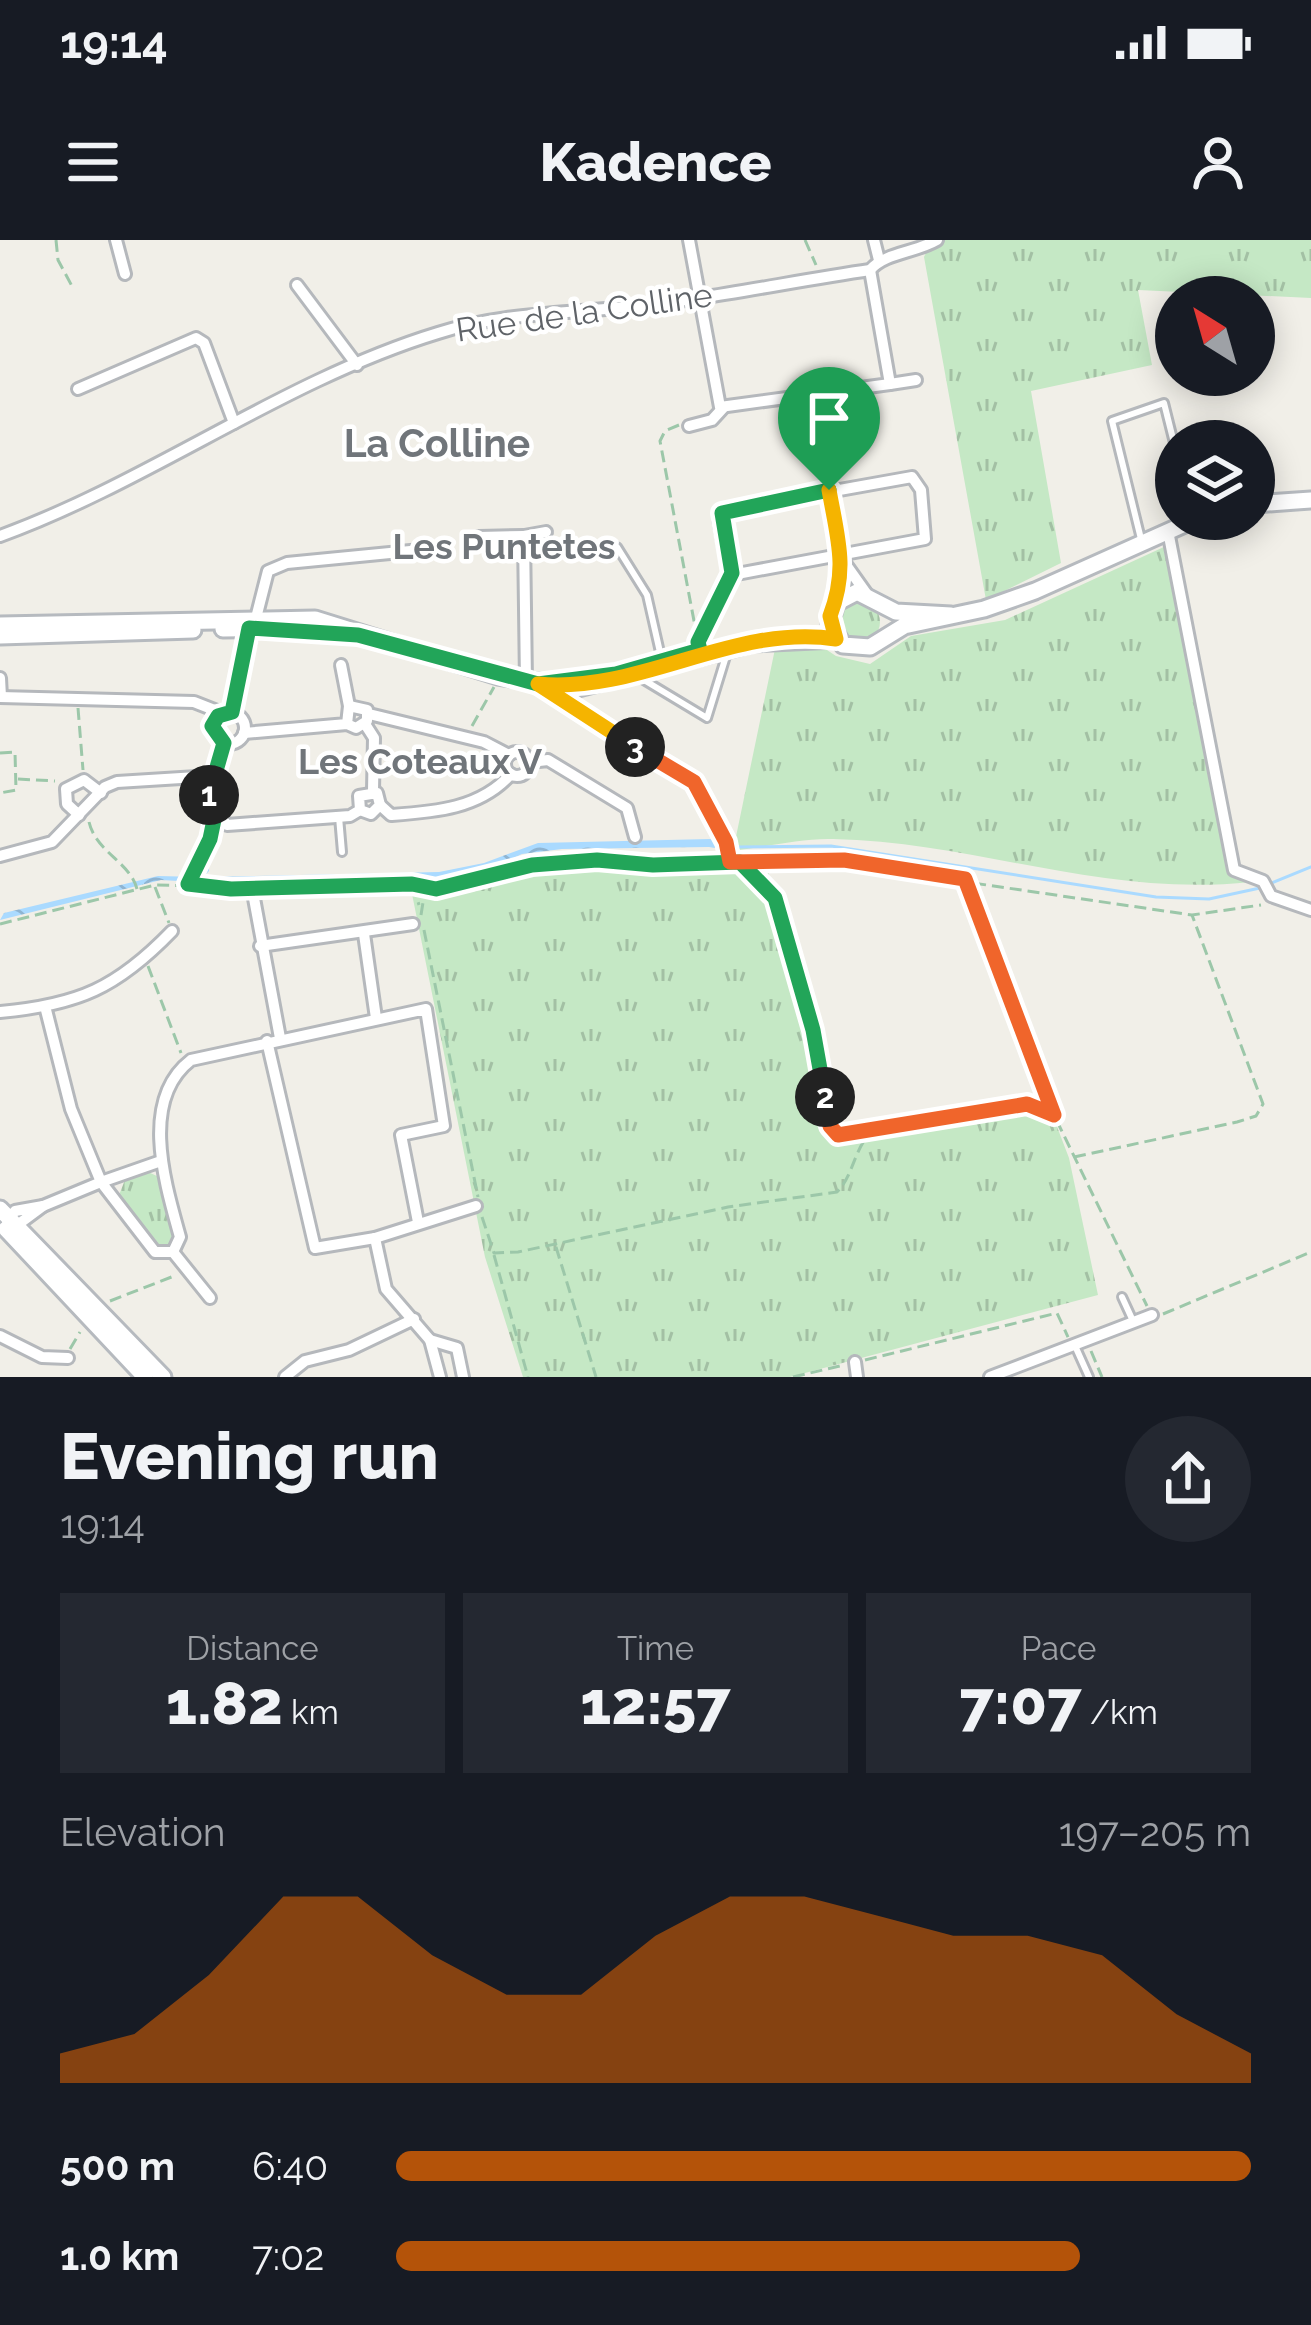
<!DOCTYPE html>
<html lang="en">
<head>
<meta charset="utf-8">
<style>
  :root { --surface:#171b24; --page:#242831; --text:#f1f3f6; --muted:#9ea1a6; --accent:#b45309 }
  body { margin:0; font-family:Raleway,sans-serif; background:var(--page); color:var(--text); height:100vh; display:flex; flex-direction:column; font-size:45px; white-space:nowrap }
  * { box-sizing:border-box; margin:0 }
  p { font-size:39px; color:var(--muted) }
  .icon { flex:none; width:66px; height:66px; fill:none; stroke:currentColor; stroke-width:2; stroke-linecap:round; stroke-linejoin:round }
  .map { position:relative; height:1137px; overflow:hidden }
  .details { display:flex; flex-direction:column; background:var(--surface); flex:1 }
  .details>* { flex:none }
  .needle { width:78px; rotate:323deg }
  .tools { position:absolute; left:1155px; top:36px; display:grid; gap:24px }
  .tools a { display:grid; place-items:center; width:120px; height:120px; border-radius:50%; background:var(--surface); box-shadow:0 6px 30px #0003; font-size:60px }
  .pin { position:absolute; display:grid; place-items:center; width:102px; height:102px; color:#fff; margin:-123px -51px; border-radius:50% 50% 50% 0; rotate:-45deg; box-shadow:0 0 12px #0007 }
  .pin .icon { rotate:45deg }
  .km { position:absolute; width:60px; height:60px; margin:-30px; border-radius:50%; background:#222; color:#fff; font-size:33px; line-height:60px; text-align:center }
  .round { display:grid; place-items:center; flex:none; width:126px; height:126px; border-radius:63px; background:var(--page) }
  .summary { display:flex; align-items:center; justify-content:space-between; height:204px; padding:0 60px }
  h1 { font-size:66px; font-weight:800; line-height:90px }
  .stats { display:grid; grid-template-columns:repeat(3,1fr); gap:18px; height:204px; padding:12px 60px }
  .stats div { display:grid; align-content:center; border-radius:0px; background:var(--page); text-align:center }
  .stats b { font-size:60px; font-weight:800 }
  .stats small { font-size:33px; font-weight:400 }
  .stats p { font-size:33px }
  .chart { height:336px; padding:24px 60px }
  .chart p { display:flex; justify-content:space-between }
  .chart svg { width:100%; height:216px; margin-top:12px; fill:var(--accent); opacity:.7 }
  ul { padding:0 60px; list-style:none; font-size:39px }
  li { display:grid; grid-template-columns:192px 144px 1fr; align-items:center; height:90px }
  li i { height:30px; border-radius:15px; background:var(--accent) }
  .status { display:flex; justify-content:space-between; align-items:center; height:84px; padding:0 60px; background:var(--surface); direction:ltr }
  .status svg { height:33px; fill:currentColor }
  header { display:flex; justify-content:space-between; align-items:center; height:156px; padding:0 60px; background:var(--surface); font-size:54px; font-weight:800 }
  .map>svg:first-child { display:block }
  .grass { fill:url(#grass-tufts) }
  .water { fill:url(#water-waves) }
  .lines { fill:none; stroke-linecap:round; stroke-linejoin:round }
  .stream { stroke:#aadaff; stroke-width:3 }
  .lane-casing { stroke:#b5b8bc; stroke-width:12 }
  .street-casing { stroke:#b5b8bc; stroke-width:16 }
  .secondary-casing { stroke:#b6babf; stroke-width:21 }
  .path { stroke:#9cc7a9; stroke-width:3; stroke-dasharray:12 6; stroke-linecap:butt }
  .lane { stroke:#fff; stroke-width:6 }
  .street { stroke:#fff; stroke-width:10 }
  .secondary { stroke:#fff; stroke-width:15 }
  .split-1-casing { stroke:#fff; stroke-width:24 }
  .split-2-casing { stroke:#fff; stroke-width:24 }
  .split-3-casing { stroke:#fff; stroke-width:24 }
  .split-4-casing { stroke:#fff; stroke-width:24 }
  .split-1 { stroke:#22a559; stroke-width:15 }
  .split-2 { stroke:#22a559; stroke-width:15 }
  .split-3 { stroke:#f0652b; stroke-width:15 }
  .split-4 { stroke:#f5b400; stroke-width:15 }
  .labels { text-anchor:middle; stroke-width:9; stroke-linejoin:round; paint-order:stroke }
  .street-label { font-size:33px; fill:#5f6368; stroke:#fff }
  .neighbourhood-label { font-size:36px; font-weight:bold; fill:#70757a; stroke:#fff }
  .quarter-label { font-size:39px; font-weight:bold; fill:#70757a; stroke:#fff }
</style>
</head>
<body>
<div class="status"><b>19:14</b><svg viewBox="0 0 49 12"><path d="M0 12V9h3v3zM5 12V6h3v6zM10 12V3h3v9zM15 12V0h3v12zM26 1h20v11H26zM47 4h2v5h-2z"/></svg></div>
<header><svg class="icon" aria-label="menu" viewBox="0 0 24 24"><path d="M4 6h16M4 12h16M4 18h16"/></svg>Kadence<svg class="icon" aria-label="person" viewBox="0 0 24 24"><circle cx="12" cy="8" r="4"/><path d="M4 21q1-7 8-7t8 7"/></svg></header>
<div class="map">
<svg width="1311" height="1137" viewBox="0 0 1311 1137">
  <defs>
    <pattern id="grass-tufts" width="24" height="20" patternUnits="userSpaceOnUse" patternTransform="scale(3)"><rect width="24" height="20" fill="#c5e8c5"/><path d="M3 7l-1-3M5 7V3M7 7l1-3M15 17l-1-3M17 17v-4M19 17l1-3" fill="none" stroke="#a3c0a4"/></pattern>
    <pattern id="water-waves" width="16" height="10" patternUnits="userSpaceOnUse" patternTransform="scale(3)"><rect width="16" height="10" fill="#aadaff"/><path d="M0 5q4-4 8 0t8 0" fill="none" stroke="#8eb4d2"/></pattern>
  </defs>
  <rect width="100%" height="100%" fill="#f1efe8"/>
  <g class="grass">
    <path d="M932,0h379v58l-173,-8 14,75 -121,26 30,172 -75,37 -62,-343z"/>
    <path d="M1166,306l59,304 26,32c-148,16 -274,-40 -418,-43 -32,-1 -67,8 -100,12l43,-207h42l18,12 34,8 41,-28 94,-16z"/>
    <circle cx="859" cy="382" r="21"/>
    <path d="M607,613l162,1v43l51,169 11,60 8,7 207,-35 23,60 29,137 -308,82h-267l-38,-120 -74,-368c66,-13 128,-30 196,-36z"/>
    <path d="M146,931l13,6 16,63 -7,7 -8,-1 -41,-51 6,-15z"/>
  </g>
  <path class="water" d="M710,599l27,5 1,8 -29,-5 -147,2 -40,5 -32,15 -48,10 -211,5 -70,-4 -161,40 4,-7 154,-37 41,1 4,-18h6v12l-6,6 236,-5 45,-9 54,-20z"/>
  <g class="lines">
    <g class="stream">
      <path d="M735,607l96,-1 325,51 53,2 51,-11"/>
      <path d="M1269,644l42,-17"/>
    </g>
    <g class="lane-casing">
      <g id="lane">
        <path d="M1142,303l-30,-122 52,-18 12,48"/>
        <path d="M617,307l30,48 15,66"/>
        <path d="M639,437l68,41 20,-65"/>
        <path d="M339,577l3,35"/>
        <path d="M1122,1057l11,24"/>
        <path d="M1076,1108l13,29"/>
      </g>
    </g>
    <g class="street-casing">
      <g id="street">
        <path d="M116,0l9,34"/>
        <path d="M689,0l31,167 170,-23 -20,-114"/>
        <path d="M874,0l5,20"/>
        <path d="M297,45l60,80"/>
        <path d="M890,144l26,-4"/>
        <path d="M78,149l118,-51 8,5 30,80"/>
        <path d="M813,154l28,162 -1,42"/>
        <path d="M689,186l23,-6 11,-12"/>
        <path d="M912,237l9,13 4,49 -188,35 -9,-7 -9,-48 9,-9z"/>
        <path d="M1168,291l66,339 29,11 8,15 40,14"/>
        <path d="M0,296c151,-55 284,-156 438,-203 59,-19 118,-19 179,-25 85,-7 169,-26 253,-38 16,-18 45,-17 67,-30"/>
        <path d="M524,296l22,-4"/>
        <path d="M479,297l45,-1 2,146"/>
        <path d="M844,322l22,31"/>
        <path d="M341,425l8,41"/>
        <path d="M0,438l1,19"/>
        <path d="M0,457l194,5 28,11"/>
        <circle cx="229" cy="488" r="16"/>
        <path d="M232,472l36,-141 19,-8 144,-14"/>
        <path d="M369,474l115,28 25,13"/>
        <path d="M365,484l9,14 -1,53"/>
        <path d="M244,493l103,-9 9,4 11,-7v-11l-18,-4 -2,18"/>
        <path d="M224,503l-16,58 19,24 123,-9 10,-6 11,4 9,-9 -3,-12 -18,3 1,14"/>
        <circle cx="517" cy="524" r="12"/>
        <path d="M530,522l18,-2 79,48 8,29"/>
        <path d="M380,565l11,10c43,-3 89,-6 120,-41"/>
        <path d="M79,575l-12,-11 -1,-15 18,-9 17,13"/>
        <path d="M0,616l52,-14 53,-55 12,-5 96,-6"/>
        <path d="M253,653l27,145"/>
        <path d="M364,694l12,84"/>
        <path d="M260,706l153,-22"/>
        <path d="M0,772c78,-7 117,-24 172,-81"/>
        <path d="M267,801l48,207 60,-10 101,-32"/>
        <path d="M161,921l-60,21 54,70h18l7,-15c-15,-54 -41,-137 11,-177l235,-51 18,117 -43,9 17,87"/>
        <path d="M43,966l58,-24 -30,-73 -25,-99"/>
        <path d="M43,966l-27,20 -9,-3 8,-12z"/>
        <path d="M375,998l11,51 44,51 10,37"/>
        <path d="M173,1012l37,46"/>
        <path d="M0,1096l42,21 26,1"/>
        <path d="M430,1100l27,8 6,29"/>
        <path d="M855,1122l2,15"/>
        <path d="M285,1137l20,-16 44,-11 65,-31"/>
        <path d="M990,1137l162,-62"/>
      </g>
    </g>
    <g class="secondary-casing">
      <g id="secondary">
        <path d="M1254,264l57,-4"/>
        <path d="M951,375l-55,-3 -39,-20 -21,11 -6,21 13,21 27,2 34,-21 80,-17 51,-18 161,-72"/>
        <path d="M0,385l315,-6 183,57 80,12 175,-45 83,-4"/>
        <path d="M223,389l54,-1"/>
        <path d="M0,396l193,-6"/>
        <path d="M0,969l163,168"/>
        <path d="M6,989l139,148"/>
      </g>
    </g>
    <g class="path">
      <path d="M56,0l2,20 15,28"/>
      <path d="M805,0l11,25"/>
      <path d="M679,185l-14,6 -5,10 38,201"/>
      <path d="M698,401l30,-61"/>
      <path d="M562,460l132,82 32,59 4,19"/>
      <path d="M78,468l5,62"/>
      <path d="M472,486l22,-39"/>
      <path d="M0,513l15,-1 1,38 -16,3"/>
      <path d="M18,539l37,2"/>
      <path d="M89,582c7,30 41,40 48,67"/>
      <path d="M741,623l34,35 38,132 17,97 8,8 25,-5"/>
      <path d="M966,641l87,232"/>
      <path d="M188,644l24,-55"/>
      <path d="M413,645l6,20"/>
      <path d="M260,646l152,-2 24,5 96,-24 65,-5 56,5 149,-7 390,57 69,-10"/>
      <path d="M155,647l14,36"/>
      <path d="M421,675l3,-19 10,-7"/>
      <path d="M0,684l155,-39 90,2"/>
      <path d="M424,690l54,267"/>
      <path d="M148,726l33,87"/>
      <path d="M866,890c50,-3 147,-42 188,-15l93,191"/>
      <path d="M1074,917l163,-35 19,-6 7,-12 -71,-189"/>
      <path d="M482,977l12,36 24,-1 210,-45 109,-15c16,-16 16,-39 32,-58"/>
      <path d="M556,1007l40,130"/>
      <path d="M494,1015l34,122"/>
      <path d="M110,1061l64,-25"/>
      <path d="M1163,1074l148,-62"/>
      <path d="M70,1109l10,-17"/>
      <path d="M1091,1111l11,26"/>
      <path d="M865,1120l192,-47 11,24"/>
      <path d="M793,1137l51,-12"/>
    </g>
    <use href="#lane" class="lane"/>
    <use href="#street" class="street"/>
    <use href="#secondary" class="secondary"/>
  </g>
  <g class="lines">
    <g class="split-1-casing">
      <path id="split-1" d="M209,555l15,-52 -12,-17 6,-10 14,-4 17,-84 109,7 180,49 78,-10 84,-24 -2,-8 34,-69 -10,-60 107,-23"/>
    </g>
    <g class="split-2-casing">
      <path id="split-2" d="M209,555l6,20 -5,24 -22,45 43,5 181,-5 24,5 96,-24 65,-5 56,5 87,-3 35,36 38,132 12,67"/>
    </g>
    <g class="split-3-casing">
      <path id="split-3" d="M635,507l59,35 32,60 4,20 114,-2 121,19 89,236 -27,-11 -189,31 -8,-9 -5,-29"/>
    </g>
    <g class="split-4-casing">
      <path id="split-4" d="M635,507l-97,-63c102,10 196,-61 298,-45l-6,-23c18,-47 8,-76 -1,-126"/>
    </g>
    <use href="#split-1" class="split-1"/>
    <use href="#split-2" class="split-2"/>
    <use href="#split-3" class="split-3"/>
    <use href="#split-4" class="split-4"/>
  </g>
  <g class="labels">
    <g class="street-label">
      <text transform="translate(584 72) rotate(-8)" y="12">Rue de la Colline</text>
    </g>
    <g class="neighbourhood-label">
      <text x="504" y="319">Les Puntetes</text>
      <text x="420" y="534">Les Coteaux V</text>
    </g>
    <g class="quarter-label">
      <text x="437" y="217">La Colline</text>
    </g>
  </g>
</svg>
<div class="tools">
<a><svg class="needle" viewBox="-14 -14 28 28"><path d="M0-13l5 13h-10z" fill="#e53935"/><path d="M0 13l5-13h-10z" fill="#9ea1a6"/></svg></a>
<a><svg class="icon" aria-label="layers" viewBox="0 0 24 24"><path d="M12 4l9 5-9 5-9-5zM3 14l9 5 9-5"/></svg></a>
</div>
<div class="pin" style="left:829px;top:250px;background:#1e9e55"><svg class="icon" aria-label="arrive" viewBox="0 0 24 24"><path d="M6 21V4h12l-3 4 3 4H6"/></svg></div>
<b class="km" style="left:209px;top:555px">1</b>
<b class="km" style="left:825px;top:857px">2</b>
<b class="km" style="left:635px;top:507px">3</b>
</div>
<section class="details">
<div class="summary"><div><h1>Evening run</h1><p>19:14</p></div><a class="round"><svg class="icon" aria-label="share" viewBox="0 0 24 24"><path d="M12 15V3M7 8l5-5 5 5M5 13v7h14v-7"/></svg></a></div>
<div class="stats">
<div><p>Distance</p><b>1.82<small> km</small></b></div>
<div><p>Time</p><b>12:57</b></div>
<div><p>Pace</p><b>7:07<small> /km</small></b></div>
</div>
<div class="chart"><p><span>Elevation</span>197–205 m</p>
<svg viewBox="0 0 160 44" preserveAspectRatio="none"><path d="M0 44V38L10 34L20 22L30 6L40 6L50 18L60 26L70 26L80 14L90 6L100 6L110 10L120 14L130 14L140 18L150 30L160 38V44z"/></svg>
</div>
<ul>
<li><b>500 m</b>6:40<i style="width:100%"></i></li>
<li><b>1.0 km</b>7:02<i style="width:80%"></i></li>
</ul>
</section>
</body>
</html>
